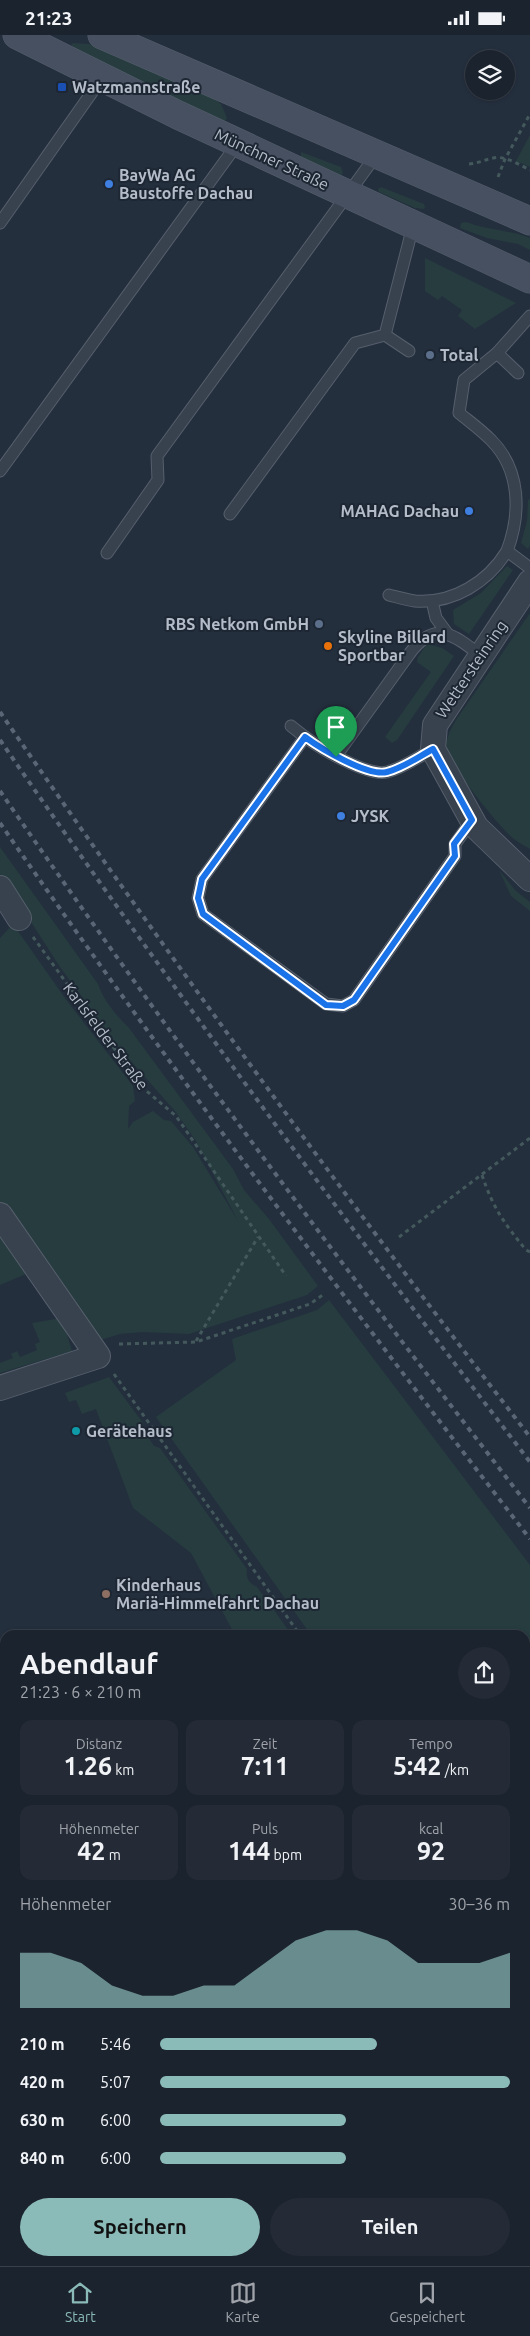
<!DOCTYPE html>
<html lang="de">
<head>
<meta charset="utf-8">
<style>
  :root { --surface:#1b232e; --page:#242b36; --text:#f1f3f6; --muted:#a0a4aa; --line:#39404a; --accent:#8bbbb9 }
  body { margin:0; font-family:Ubuntu,sans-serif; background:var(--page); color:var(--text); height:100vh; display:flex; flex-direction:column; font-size:19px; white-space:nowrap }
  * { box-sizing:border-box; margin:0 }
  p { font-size:16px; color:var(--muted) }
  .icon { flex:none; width:28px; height:28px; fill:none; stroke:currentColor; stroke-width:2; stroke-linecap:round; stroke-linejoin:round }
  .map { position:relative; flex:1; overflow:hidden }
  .drawer { position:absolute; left:0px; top:1595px; width:530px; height:636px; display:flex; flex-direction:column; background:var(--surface); border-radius:15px 15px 0 0; box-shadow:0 1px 4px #0004,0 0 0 1px var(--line) }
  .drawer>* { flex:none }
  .tools { position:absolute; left:465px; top:15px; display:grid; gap:10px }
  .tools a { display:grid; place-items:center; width:50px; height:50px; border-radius:50%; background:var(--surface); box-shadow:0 1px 4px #0004,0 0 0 1px var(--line); font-size:25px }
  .pin { position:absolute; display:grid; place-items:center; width:42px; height:42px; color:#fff; margin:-51px -21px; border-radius:50% 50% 50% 0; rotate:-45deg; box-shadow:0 0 5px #0007 }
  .pin .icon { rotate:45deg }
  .round { display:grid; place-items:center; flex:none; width:52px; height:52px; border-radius:26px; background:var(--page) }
  .head { display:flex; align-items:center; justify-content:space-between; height:85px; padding:0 20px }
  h1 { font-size:28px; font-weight:700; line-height:38px }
  .metrics { display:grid; grid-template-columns:repeat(3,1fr); gap:8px; height:85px; padding:5px 20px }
  .metrics div { display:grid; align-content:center; border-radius:12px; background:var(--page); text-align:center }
  .metrics b { font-size:25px; font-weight:700 }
  .metrics small { font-size:14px; font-weight:400 }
  .metrics p { font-size:14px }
  .chart { height:140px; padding:10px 20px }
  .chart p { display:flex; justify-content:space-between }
  .chart svg { width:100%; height:90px; margin-top:5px; fill:var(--accent); opacity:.7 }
  .cta { display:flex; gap:10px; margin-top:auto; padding:10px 20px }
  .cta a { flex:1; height:58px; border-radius:30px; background:var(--accent); color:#111; font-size:20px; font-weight:700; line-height:58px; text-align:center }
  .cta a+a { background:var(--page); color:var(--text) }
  ul { padding:0 20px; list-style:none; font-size:16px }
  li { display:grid; grid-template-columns:80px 60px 1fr; align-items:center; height:38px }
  li i { height:12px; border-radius:6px; background:var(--accent) }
  .status { display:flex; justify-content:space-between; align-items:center; height:35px; padding:0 25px; background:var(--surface); direction:ltr }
  .status svg { height:14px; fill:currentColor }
  .dock { display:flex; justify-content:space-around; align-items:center; height:70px; border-top:1px solid var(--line); background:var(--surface); font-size:14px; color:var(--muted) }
  .dock a { display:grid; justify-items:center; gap:2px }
  .dock .current { color:var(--accent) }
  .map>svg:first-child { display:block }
  .green { fill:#263c3f }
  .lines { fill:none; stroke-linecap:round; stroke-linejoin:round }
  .lane-casing { stroke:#565f6c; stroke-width:13 }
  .street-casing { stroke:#565f6c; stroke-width:26 }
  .secondary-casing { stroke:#565f6c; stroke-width:29 }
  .path { stroke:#44595c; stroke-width:3; stroke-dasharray:4 4; stroke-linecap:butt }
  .lane { stroke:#38414e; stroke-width:11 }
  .street { stroke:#38414e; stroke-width:24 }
  .secondary { stroke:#465061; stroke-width:28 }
  .rail { stroke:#5a6575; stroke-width:4; stroke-dasharray:5 5; stroke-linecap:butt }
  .route-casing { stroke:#fff; stroke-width:10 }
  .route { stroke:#1a73e8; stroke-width:6 }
  .transit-dot { fill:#1a4fb4; stroke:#1d2633; stroke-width:2 }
  .shop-dot { fill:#3f7fe0; stroke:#1d2633; stroke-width:2 }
  .service-dot { fill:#5c6f8a; stroke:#1d2633; stroke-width:2 }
  .food-dot { fill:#e8710a; stroke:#1d2633; stroke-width:2 }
  .culture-dot { fill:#0f9aa8; stroke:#1d2633; stroke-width:2 }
  .education-dot { fill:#8d6e63; stroke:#1d2633; stroke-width:2 }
  .labels { text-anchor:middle; stroke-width:4; stroke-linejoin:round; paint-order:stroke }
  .poi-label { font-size:16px; font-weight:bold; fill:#b4bcc9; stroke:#1d2633; text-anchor:start }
  .street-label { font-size:16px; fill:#b4bcc9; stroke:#1d2633 }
</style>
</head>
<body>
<div class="status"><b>21:23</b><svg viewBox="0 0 49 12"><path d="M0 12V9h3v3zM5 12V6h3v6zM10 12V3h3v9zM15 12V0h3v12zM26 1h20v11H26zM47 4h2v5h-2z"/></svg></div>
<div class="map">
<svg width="530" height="2231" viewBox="0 0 530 2231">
  <rect width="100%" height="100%" fill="#242f3e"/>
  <g class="green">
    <path d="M73,8l16,1 121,52 11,8 6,14 -2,3 -4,-1 -147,-71 -3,-5z"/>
    <path d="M530,100v32l-14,-6z"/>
    <path d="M301,117l40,15 2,6 -2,2 -40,-18z"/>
    <path d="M381,152l43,17 1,3 -1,2 -9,-1 -36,-16 -1,-3z"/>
    <path d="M466,187c21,8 44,8 64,16v12l-12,-6 -31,-6 -27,-10 1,-5z"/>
    <path d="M425,223l91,45 -41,26 -17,-13 4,-6 -20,-14 -4,4 -13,-9z"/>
    <path d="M530,464v47l-2,3 -7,-6 6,-22 1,-21z"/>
    <path d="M507,531l6,4 -44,64 -15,-10 -1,-14 28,-17z"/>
    <path d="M530,578v236c-5,-3 -11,-6 -16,-10 -13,-10 -66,-75 -67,-90 -2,-10 4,-20 9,-29z"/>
    <path d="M427,609l15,4 12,8 -57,84 -5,3 -7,-6 46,-65 -14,-10 1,-5z"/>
    <path d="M0,812l98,137c6,17 18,31 31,44l104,141 11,21 25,29 49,67 -11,9 -118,39 -46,-2 -23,2 -20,6 -100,-138v-264l13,-14 54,77 66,85 2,15 -6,5 -1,23 5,-7 20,-11 11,9 7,1 22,26 45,74 -42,-80 -21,-30 -55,-62 -24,-33 -36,-49 -60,-93z"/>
    <path d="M499,835l16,20 15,12v9l-19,-15z"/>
    <path d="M0,1193l31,44 -31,13z"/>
    <path d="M329,1265l201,265v349h-5v-279h-214l-155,-218 80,-57 -4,-21 85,-29z"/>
    <path d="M62,1283l10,33 -72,22v-10l13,-5 -2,-4 6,-3 3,6 17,-7 -2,-6 5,-2 -8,-19z"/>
    <path d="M109,1342l34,46v6l11,17 6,2 87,121c-1,9 1,14 10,18l35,48h-57l-44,-82 -58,-45 -37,-99 -14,5 -6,-14 -7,2 -4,-9z"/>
    <path d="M5,1727v66l-5,5v-67z"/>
  </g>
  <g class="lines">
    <g class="lane-casing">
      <g id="lane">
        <path d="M0,188l102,-145"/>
        <path d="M385,300l24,16"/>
        <path d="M497,318l21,20"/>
        <path d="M0,436l238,-328"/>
        <path d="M230,479l125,-171 30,-8 28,-109"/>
        <path d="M507,516c14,-37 14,-81 -16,-111 -10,-10 -21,-18 -32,-27l5,-33 33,-27 33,-37"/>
        <path d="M107,518l51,-73 -1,-24 220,-302"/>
        <path d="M389,560c8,2 18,5 26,6 38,3 73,-19 92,-50l23,17"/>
        <path d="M432,566l4,17 11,15"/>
        <path d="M291,691l14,11"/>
        <path d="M433,714c-15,8 -30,19 -46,23 -19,5 -67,-24 -82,-35l-103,142 -4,19 5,16 123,90 17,2 11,-6 101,-144v-12l17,-24"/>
        <path d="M336,721l74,-103c25,-33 43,-19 70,2"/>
      </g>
    </g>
    <g class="street-casing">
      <g id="street">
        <path d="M530,547l-95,143 -2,24 43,78 54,52"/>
        <path d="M0,853l19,30"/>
        <path d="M0,1180l98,141 -98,32"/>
        <path d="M0,1810l5,-5"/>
        <path d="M525,1885l5,3"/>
        <path d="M0,1931l5,10"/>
        <path d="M0,2146l5,-2"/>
        <path d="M143,2226l2,5"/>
        <path d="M429,2226l2,5"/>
      </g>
    </g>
    <g class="secondary-casing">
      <g id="secondary">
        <path d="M17,0l161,80 352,164"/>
        <path d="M102,0l428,186"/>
      </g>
    </g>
    <g class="path">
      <path d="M469,129c10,-1 15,-4 24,-6 11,-3 27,7 37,12"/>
      <path d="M498,142l7,-18 25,-45"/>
      <path d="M33,902l110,151 33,28 110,160"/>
      <path d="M482,1140c11,33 22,48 44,75l4,2"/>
      <path d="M399,1202l131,-99"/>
      <path d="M196,1306l62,-104"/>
      <path d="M119,1309l77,-2 114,-38 14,-10"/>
      <path d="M114,1339l186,261"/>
      <path d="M0,1836l5,10"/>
      <path d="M525,1988l5,-5"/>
      <path d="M0,2041l5,12"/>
      <path d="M525,2044l5,5"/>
      <path d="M0,2196l5,-2"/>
      <path d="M86,2226l2,5"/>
      <path d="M186,2226l3,5"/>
      <path d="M315,2226l2,5"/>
      <path d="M41,2230l2,-4"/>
    </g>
    <use href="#lane" class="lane"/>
    <use href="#street" class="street"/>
    <use href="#secondary" class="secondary"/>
    <g class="rail">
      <path d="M0,677c170,247 347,488 530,725"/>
      <path d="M0,705c170,246 348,485 530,722"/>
      <path d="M0,756c169,245 348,482 530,717"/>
      <path d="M0,788c169,244 349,481 530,716"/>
    </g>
  </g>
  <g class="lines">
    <g class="route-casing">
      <path id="route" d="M305,702c15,11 63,40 82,35 16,-4 31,-15 46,-23l39,71 -18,24 1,12 -101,144 -11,6 -17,-1 -123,-91 -5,-16 4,-19z"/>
    </g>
    <use href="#route" class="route"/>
  </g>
  <rect class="transit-dot" x="57" y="47" width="10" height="10" rx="2.5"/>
  <g class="shop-dot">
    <circle cx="109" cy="149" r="5"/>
    <circle cx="469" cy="476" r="5"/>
    <circle cx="341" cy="781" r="5"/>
  </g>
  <g class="service-dot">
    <circle cx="430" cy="320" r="5"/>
    <circle cx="319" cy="589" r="5"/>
  </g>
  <circle class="food-dot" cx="328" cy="611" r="5"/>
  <circle class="culture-dot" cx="76" cy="1396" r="5"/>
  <circle class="education-dot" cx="106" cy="1559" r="5"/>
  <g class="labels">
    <g class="poi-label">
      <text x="72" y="58">Watzmannstraße</text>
      <text x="119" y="146">BayWa AG<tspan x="119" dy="18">Baustoffe Dachau</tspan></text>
      <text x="440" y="326">Total</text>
      <text x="459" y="482" text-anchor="end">MAHAG Dachau</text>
      <text x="309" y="595" text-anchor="end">RBS Netkom GmbH</text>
      <text x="338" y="608">Skyline Billard<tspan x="338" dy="18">Sportbar</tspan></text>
      <text x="351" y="787">JYSK</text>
      <text x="86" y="1402">Gerätehaus</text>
      <text x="116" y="1556">Kinderhaus<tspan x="116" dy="18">Mariä-Himmelfahrt Dachau</tspan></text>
    </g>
    <g class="street-label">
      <text transform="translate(272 124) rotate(25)" y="6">Münchner Straße</text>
      <text transform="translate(471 634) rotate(-56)" y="6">Wettersteinring</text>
      <text transform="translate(106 1001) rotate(53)" y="6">Karlsfelder Straße</text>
    </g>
  </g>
</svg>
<div class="tools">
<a><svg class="icon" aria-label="layers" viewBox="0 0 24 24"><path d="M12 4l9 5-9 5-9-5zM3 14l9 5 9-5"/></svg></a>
</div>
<div class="pin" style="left:336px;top:722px;background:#1e9e55"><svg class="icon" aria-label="arrive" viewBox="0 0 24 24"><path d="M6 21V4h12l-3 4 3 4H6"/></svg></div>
<section class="drawer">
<div class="head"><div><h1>Abendlauf</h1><p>21:23 · 6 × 210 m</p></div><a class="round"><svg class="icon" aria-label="share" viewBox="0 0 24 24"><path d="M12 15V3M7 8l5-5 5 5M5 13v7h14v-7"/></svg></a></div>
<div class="metrics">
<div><p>Distanz</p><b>1.26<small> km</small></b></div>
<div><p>Zeit</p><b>7:11</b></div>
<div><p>Tempo</p><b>5:42<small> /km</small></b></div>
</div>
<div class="metrics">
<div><p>Höhenmeter</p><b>42<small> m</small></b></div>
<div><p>Puls</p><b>144<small> bpm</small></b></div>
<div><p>kcal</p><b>92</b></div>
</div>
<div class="chart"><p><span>Höhenmeter</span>30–36 m</p>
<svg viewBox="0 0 160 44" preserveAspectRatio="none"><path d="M0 44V17L10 17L20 22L30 33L40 38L50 38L60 33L70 33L80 22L90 11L100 6L110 6L120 11L130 22L140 22L150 22L160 17V44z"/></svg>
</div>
<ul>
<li><b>210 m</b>5:46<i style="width:62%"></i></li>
<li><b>420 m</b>5:07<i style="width:100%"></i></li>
<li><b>630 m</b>6:00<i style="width:53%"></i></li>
<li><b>840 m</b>6:00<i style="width:53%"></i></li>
</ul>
<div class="cta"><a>Speichern</a><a>Teilen</a></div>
</section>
</div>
<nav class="dock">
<a class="current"><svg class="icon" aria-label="home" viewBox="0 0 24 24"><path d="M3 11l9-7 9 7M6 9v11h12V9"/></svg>Start</a>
<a><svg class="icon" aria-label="map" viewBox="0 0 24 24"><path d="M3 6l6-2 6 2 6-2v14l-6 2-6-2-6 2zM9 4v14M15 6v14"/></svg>Karte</a>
<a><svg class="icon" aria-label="saved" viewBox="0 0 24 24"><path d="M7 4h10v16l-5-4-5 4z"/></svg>Gespeichert</a>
</nav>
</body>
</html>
